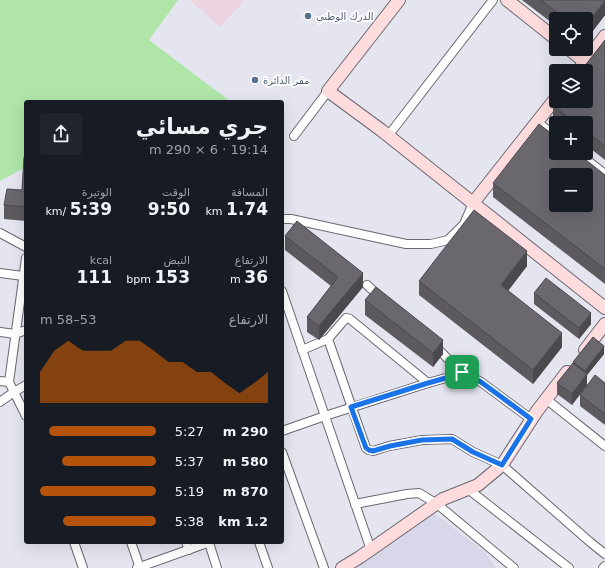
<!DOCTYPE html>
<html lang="ar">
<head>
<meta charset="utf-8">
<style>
  :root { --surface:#171b24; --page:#20242c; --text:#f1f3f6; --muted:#9ea1a6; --accent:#b45309 }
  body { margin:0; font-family:"DejaVu Sans",Cairo,sans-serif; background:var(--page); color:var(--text); direction:rtl; height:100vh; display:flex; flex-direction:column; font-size:15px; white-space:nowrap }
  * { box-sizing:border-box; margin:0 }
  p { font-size:13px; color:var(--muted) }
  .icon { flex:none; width:22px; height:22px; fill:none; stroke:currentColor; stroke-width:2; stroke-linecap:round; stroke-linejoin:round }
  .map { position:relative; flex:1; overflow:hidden; direction:ltr }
  .side { position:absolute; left:24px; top:100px; width:260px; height:444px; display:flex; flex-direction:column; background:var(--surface); border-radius:4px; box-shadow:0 4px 16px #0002; direction:rtl }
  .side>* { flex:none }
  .controls { position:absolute; left:549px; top:12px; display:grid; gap:8px }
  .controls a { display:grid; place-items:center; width:44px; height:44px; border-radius:4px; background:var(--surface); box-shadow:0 4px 16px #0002; font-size:20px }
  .pin { position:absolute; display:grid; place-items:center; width:34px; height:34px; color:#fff; margin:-17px; border-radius:8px; box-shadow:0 2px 6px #0006 }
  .round { display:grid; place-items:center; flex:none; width:42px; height:42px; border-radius:4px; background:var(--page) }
  .overview { display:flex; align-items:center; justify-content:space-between; height:68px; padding:0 16px }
  h1 { font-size:22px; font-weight:800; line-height:30px }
  .stats { display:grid; grid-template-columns:repeat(3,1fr); gap:6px; height:68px; padding:4px 16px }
  .stats div { display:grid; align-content:center }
  .stats b { font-size:17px; font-weight:800 }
  .stats small { font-size:11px; font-weight:400 }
  .stats p { font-size:11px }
  .chart { height:112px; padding:8px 16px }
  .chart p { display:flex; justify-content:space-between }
  .chart svg { width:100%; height:72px; margin-top:4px; fill:var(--accent); opacity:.7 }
  ul { padding:0 16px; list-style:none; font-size:13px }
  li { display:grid; grid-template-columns:64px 48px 1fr; align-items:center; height:30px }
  li i { height:10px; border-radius:5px; background:var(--accent) }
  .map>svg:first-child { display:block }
  .built { fill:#d7d7e9 }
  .medical { fill:#ecd5e1 }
  .green { fill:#afe6a8 }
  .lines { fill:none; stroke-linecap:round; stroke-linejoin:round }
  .street-casing { stroke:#6a6973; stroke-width:10 }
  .secondary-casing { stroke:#6a6973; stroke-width:14 }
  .street { stroke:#fff; stroke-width:8 }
  .secondary { stroke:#fedcdd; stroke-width:12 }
  .wall { fill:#5c595f }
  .shaded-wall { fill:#4b484e }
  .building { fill:#6b676f; stroke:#4b484e; fill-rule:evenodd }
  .route-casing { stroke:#fff; stroke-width:8 }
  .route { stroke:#1a73e8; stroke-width:5 }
  .service-dot { fill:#5c6f8a; stroke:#fff; stroke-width:1.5 }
  .labels { text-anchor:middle; stroke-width:3.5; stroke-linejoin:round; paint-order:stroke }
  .service-label { font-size:10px; fill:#4e5e75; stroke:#fff; text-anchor:start }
</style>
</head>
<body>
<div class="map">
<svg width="605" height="568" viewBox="0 0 605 568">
  <rect width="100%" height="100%" fill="#e5e5f0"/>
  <path class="built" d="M434,513l51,39 11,16h-144z"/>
  <path class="medical" d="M190,0h55l-25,27z"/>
  <path class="green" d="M0,0h178l-29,40 82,62h-205v65l-26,14z"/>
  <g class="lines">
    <g class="street-casing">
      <g id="street">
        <path d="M537,122l19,14"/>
        <path d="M294,136l34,-45"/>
        <path d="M388,136l105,-136"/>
        <path d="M578,153l27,21"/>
        <path d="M282,219h9l115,25h25l17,-4 16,-16 9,-21"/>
        <path d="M0,233l26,14"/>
        <path d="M26,258l-17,124 17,34"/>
        <path d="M0,273l23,3"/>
        <path d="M367,285l14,13"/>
        <path d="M282,291l89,259"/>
        <path d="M0,332l15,2 11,-4"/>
        <path d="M328,339l38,109 3,2 4,1 16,-5 33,-6 30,-1 21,13 29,13 88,77 15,12"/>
        <path d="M436,347l25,25 20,10 50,37"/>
        <path d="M302,350l26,-11 18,-21 4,1 78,64"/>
        <path d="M0,381l9,1"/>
        <path d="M546,399l59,47"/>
        <path d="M0,402l14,-10 12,-7"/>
        <path d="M282,431l43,-15 103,-33 25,-7 8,-4"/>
        <path d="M282,452l42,116"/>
        <path d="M468,489l101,79"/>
        <path d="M355,504l52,-10 12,-1 18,11 77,64"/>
        <path d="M74,542l9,26"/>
        <path d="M131,542l9,26"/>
        <path d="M186,542l3,8"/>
        <path d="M259,542l9,26"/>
        <path d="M209,543l8,25"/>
        <path d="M137,568l73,-26"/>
        <path d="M603,568l2,-2"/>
      </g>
    </g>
    <g class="secondary-casing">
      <g id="secondary">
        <path d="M399,0l-71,91 53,39 224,178"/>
        <path d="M507,0l49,39"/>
        <path d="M569,49l16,13"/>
        <path d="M578,71l27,-35"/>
        <path d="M473,203l83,-105"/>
        <path d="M585,350l20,-26"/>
        <path d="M342,568l18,-11 83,-58 35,-14 24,-20 35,-54 30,-39"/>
      </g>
    </g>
    <use href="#street" class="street"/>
    <use href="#secondary" class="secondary"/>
  </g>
  <g class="wall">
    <path d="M522,0h83v15l-19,25v-21h-30v7z"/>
    <path d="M605,40v120l-19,-15v-22h-29l-4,-3v-14z"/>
    <path d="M26,157v64l-22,-2v-14l18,-15z"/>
    <path d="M605,175v109l-112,-87v-14z"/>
    <path d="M285,236l78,51 -44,53 -12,-8v-15l24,-31 -46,-36z"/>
    <path d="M527,266l-19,25 54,56 -29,37 -114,-89v-14z"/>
    <path d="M534,293l57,31 -12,15 -45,-35z"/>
    <path d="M365,300l78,54 -10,13 -68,-52z"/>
    <path d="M604,354l-17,21v10l-15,20 -15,-11v-11l16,-19v-2z"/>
    <path d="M605,383v42l-25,-19v-11z"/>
  </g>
  <g class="shaded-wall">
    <path d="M605,1v14l-19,25v-15z"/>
    <path d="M527,251v15l-26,34v-15z"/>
    <path d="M363,273v14l-44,53v-14z"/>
    <path d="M591,313v11l-12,15v-11z"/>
    <path d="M562,333v14l-29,37v-14z"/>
    <path d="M443,340v14l-10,13v-14z"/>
    <path d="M604,346v8l-17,21v10l-15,20v-11l13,-17v-6z"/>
  </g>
  <g class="building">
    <path d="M541,0h64v1l-19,24v-6h-21z"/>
    <path d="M605,40v106l-19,-15v-8h-10l-23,-17 4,-5h29v-30h-5z"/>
    <path d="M539,124l17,13v16h21l28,22v94l-112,-86zM556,175h30v30h-30z"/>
    <path d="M24,157h2v50l-22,-2 3,-16 15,1z"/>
    <path d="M474,210l53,41 -26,34 61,48 -29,37 -114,-89z"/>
    <path d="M297,221l66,52 -44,53 -12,-9 31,-40 -53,-41z"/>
    <path d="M546,278l45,35 -12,15 -45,-35z"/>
    <path d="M376,287l67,53 -10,13 -68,-53z"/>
    <path d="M593,337l11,9 -19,25 -12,-9z"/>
    <path d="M573,363l14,11 -15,20 -15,-11z"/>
    <path d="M595,375l10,8v31l-25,-19z"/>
  </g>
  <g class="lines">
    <g class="route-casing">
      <path id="route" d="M462,372l19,10 50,37 -29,46 -29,-13 -21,-13 -30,1 -32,6 -17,5 -4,-1 -3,-2 -15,-41 77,-24 25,-7z"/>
    </g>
    <use href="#route" class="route"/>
  </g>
  <g class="service-dot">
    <circle cx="308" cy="16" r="4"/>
    <circle cx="255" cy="80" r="4"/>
  </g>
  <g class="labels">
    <g class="service-label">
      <text x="316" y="20">الدرك الوطني</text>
      <text x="263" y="84">مقر الدائرة</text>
    </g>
  </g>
</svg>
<div class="controls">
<a><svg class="icon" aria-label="locate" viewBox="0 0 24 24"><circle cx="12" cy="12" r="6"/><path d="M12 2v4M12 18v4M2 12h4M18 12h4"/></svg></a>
<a><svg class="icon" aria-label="layers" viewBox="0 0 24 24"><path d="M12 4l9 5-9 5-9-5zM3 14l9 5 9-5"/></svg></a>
<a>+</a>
<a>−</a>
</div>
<div class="pin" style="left:462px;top:372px;background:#1e9e55"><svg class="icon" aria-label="arrive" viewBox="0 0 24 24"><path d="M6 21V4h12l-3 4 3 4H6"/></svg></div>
<section class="side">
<div class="overview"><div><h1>جري مسائي</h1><p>19:14 · 6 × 290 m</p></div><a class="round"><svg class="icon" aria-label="share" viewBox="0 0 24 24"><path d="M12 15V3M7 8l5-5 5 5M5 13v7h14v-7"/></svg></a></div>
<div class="stats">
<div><p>المسافة</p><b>1.74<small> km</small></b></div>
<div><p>الوقت</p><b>9:50</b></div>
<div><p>الوتيرة</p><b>5:39<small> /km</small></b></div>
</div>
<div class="stats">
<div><p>الارتفاع</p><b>36<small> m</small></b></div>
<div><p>النبض</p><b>153<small> bpm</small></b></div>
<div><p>kcal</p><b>111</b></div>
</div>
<div class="chart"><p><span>الارتفاع</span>53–58 m</p>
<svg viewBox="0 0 160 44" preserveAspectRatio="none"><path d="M0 44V25L10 12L20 6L30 12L40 12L50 12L60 6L70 6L80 12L90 19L100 19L110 25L120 25L130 32L140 38L150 32L160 25V44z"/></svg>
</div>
<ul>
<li><b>290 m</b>5:27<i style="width:92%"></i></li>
<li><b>580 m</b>5:37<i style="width:81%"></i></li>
<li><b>870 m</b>5:19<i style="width:100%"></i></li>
<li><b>1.2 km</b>5:38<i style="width:80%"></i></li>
</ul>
</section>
</div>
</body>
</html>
